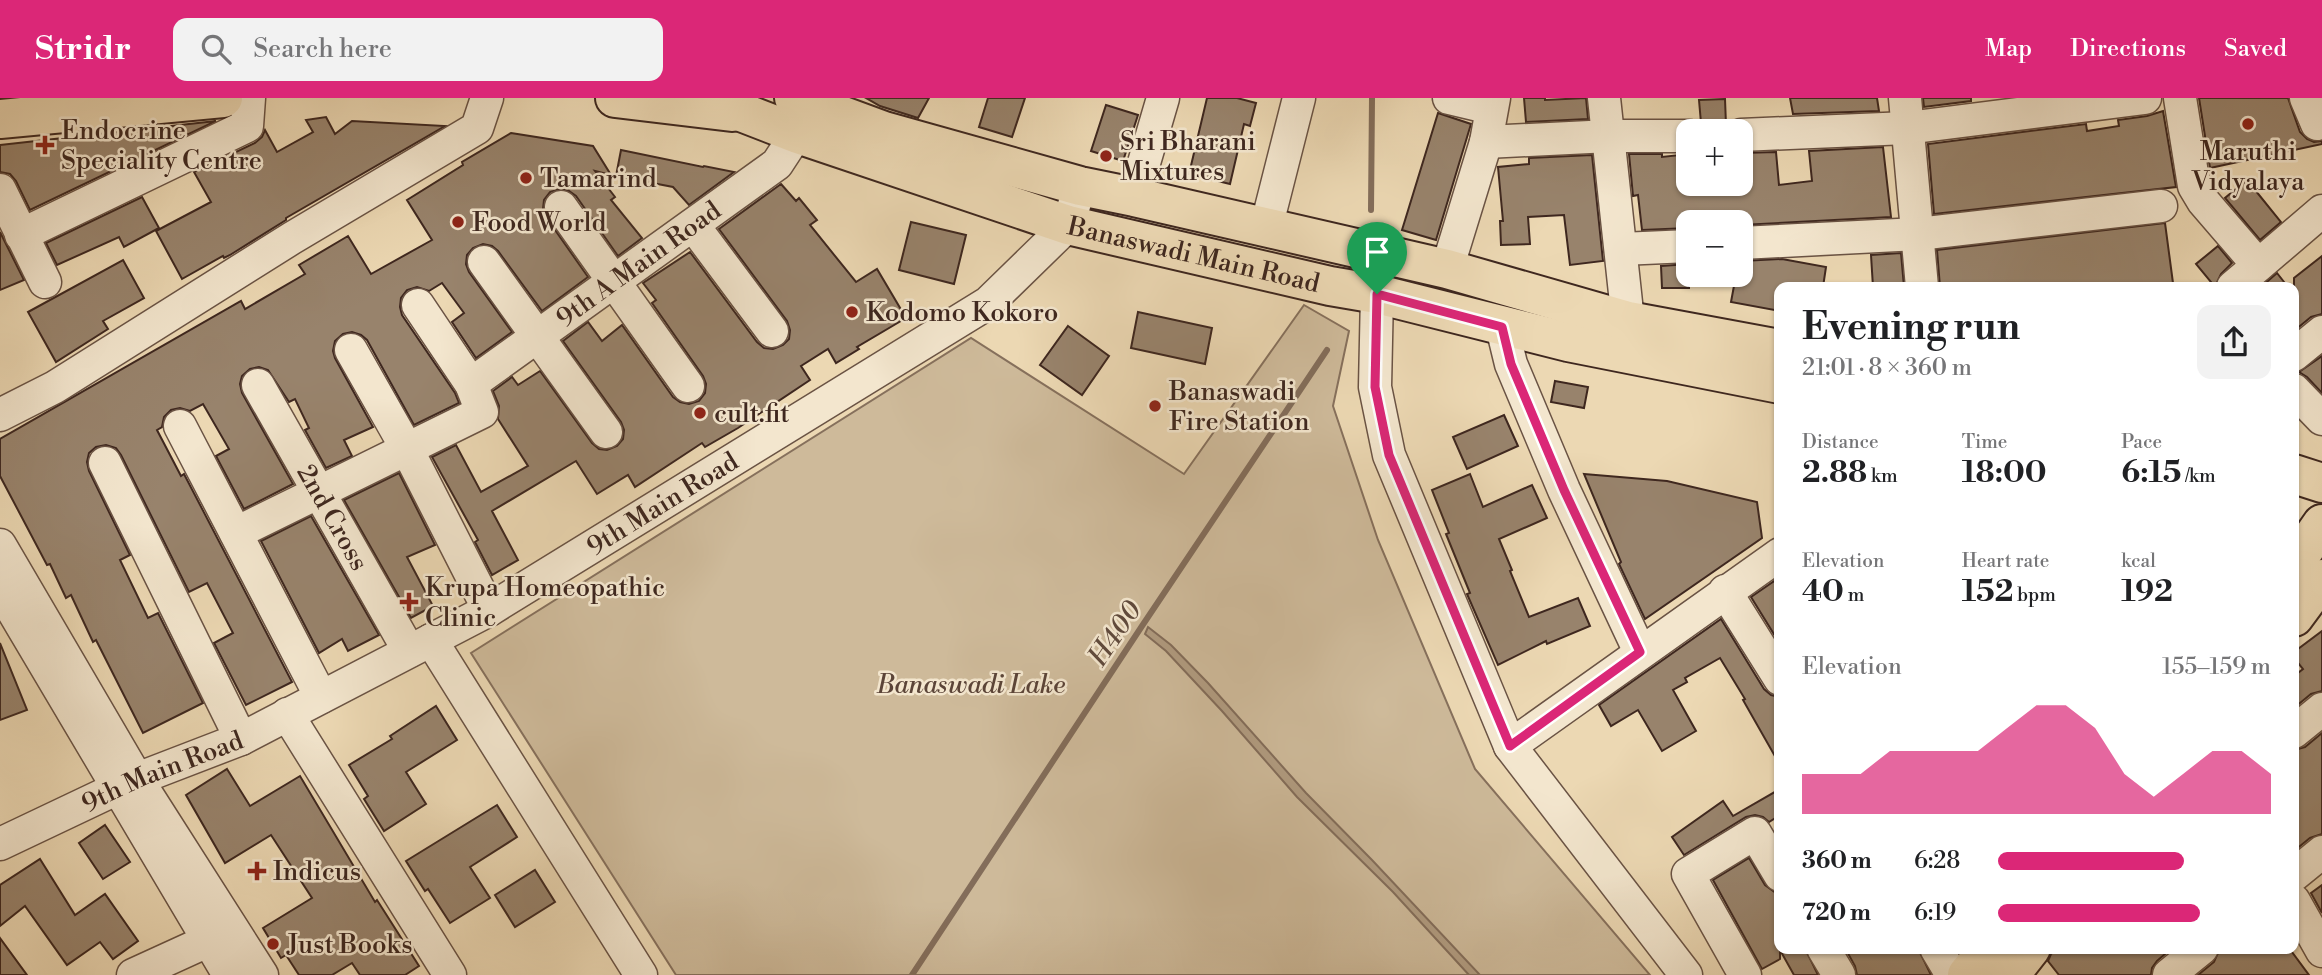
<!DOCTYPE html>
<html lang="en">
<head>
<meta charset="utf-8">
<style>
  :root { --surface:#fff; --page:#f2f2f2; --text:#202124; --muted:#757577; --accent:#db2777 }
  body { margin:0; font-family:"Libre Bodoni",serif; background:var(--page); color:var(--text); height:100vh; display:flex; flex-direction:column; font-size:26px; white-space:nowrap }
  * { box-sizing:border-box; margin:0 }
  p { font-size:23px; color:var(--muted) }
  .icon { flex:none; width:38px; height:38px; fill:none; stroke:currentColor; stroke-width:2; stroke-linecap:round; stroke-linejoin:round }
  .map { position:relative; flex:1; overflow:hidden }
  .side { position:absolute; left:1774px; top:184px; width:525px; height:672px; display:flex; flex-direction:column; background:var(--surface); border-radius:14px; box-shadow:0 2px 5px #0004 }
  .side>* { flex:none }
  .fabs { position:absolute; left:1676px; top:21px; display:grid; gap:14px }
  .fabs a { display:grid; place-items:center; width:77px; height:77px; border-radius:14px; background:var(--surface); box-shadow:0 2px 5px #0004; font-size:35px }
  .pin { position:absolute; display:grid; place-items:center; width:60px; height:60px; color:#fff; margin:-72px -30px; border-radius:50% 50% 50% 0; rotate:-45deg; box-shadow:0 0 7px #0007 }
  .pin .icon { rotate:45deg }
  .round { display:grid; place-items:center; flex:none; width:74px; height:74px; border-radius:14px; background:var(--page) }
  .head { display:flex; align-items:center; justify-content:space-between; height:119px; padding:0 28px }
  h1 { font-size:38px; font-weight:700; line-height:52px }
  .metrics { display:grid; grid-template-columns:repeat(3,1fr); gap:10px; height:119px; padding:7px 28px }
  .metrics div { display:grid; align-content:center }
  .metrics b { font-size:30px; font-weight:700 }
  .metrics small { font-size:19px; font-weight:400 }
  .metrics p { font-size:19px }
  .chart { height:196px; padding:14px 28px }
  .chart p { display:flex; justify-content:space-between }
  .chart svg { width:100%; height:126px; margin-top:7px; fill:var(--accent); opacity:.7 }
  ul { padding:0 28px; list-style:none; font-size:23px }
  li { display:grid; grid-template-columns:112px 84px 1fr; align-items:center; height:52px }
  li i { height:18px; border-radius:9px; background:var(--accent) }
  header { display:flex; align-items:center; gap:42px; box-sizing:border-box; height:98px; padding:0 35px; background:var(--accent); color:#fff }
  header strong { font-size:33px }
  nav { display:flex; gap:38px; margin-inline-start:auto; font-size:24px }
  .search { width:490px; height:63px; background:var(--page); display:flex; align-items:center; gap:18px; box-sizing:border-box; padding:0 24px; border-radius:14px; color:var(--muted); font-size:26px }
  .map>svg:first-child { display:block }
  .green { fill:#ceba9a; stroke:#86705c; stroke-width:2 }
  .water { fill:#b19c81; stroke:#836d5a; stroke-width:2 }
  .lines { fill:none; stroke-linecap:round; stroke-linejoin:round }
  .stream { stroke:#836d5a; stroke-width:6 }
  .building { fill:#98836c; stroke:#3e271f; stroke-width:2 }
  .minor-casing { stroke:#6a5344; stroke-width:35 }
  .major-casing { stroke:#3e271f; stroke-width:42 }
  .minor { stroke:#f3e6ce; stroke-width:32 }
  .major { stroke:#ecd8b3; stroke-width:38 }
  .route-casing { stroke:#fff; stroke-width:14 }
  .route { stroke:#db2777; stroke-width:9 }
  .poi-dot { fill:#8f2418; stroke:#f3e6ce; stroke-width:2.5 }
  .labels { text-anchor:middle; stroke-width:5; stroke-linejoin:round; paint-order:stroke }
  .poi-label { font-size:26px; fill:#3e271f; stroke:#f3e6ce; text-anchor:start }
  .street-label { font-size:26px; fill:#3e271f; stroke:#f3e6ce }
  .park-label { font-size:26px; font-style:italic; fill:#5b4438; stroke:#f3e6ce }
  .water-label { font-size:28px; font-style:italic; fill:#604a3c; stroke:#f3e6ce }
</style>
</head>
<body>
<header>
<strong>Stridr</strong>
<div class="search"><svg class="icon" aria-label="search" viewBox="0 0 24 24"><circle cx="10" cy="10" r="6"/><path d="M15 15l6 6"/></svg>Search here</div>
<nav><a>Map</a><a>Directions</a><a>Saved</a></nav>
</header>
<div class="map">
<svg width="2322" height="877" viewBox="0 0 2322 877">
  <rect width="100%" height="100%" fill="#ecd8b3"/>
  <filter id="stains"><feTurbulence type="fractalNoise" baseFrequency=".00286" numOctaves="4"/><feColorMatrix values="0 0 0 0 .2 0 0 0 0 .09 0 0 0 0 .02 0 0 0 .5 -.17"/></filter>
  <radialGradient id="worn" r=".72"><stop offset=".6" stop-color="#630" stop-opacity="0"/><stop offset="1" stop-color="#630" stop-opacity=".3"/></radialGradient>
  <path class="green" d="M1304,207l45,26 -16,75 45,134 97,229 175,206h-974l-205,-322 500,-315 213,136z"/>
  <path class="water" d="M1148,529l23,18 37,38 98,110 66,67 108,115h-11l-76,-83 -96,-95 -75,-86 -56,-60 -21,-17z"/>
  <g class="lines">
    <g class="stream">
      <path d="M1371,112l1,-112"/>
      <path d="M912,877l230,-349 185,-276"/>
    </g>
  </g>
  <g class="building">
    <path d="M866,0h63l-11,20 -38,-12z"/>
    <path d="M988,0h37l-13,39 -33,-10z"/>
    <path d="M1207,0h30l19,5 -6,23 -6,-2 -14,60 -41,-10z"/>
    <path d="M1524,0h21v2l41,-2 2,21 -62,3z"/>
    <path d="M1790,0h87l2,13 -86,3z"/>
    <path d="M1923,0h48v3l-47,6z"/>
    <path d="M2199,0h89l12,34 7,7 7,3 8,-1v3l-112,24z"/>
    <path d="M1725,1l1,26 -2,3 -18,2 -5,-7 -2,-23z"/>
    <path d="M1106,7l32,10 -15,46 -32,-10z"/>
    <path d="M2163,13l13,76 -242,27 -6,-70 158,-20 1,7 32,-5 -1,-6 29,-4z"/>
    <path d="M1438,15l33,11 -35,116 -34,-10z"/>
    <path d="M326,19l9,17 17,-13 93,5 -159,92v2l-56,35 -6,3 -1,-2 -41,23 -26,-48 55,-29 -17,-30 61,-29 7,-6 3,-7 12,22 36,-20 -7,-12z"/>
    <path d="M216,23l-186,89 -14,-29 -6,-7 -10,-2v-27z"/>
    <path d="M511,35l82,13 18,29 -16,-4 20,26 -4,3 31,38 -24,18 -42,-60 -7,-5 -9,-2 -10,3 -6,8 -1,9 3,8 42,60 -46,34 -44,-60 -6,-5 -9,-2 -10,4 -6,7 -1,9 3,8 43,60 -36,26 -24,-36 12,-9 -22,-30 -13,8 -12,-4 -10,3 -6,8 -1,9 2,8 53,78 4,10 -45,22 -47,-85 -6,-5 -9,-3 -9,2 -8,7 -2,10 2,7 38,69 -29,13 8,16 -26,12 -21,-38 4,-2 -14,-29 -6,3 -21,-32 -9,-3 -9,2 -8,7 -2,8 2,9 51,91 -49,25 -28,-53 13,-7 -26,-45 -13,7 -10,-3 -9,2 -7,7 -2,10 -5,3 24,46 3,-2 108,208 -46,23 -32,-62 19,-10 -26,-50 -18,9 -68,-137 -5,-7 -10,-3 -10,2 -7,6 -2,9 2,9 41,84 -10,5 28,58 10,-5 45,90 -60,30 -47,-93 -3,2 -22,-47 -5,3 -16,-34 -3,1 -47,-89v-37l241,-138 4,8 60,-35 -6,-9 49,-29 23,38 61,-34 -25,-40 56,-35 -1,-3z"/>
    <path d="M1883,49l8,70 -150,8v-3h-52v6l-47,2 -4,-35 -5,1 -4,-42h33v3l27,-3v30h52v-31l35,-1 3,33 33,-4 -3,-30z"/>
    <path d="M621,52l82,17 1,-1 30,6 -45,33 -16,-18 -57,-11z"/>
    <path d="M1592,57l11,106 -33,4 -6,-50 -36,2 2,27 -29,1 -1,-24h3l-5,-54 31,-3v-6z"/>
    <path d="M2247,82l34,42 -21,18 -35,-42z"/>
    <path d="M781,86l15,17 3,-3 18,22 -7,5 46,57 21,-13 29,49 -49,29 2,2 -23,14 -8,-14 -27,17 9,14 -72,48 -33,19 -3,-4 -67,44 -7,-12 -31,19 -21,-33 -84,50 26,49 -26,15 -17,-33 3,-2 -46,-83 24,-12 25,47 47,-26 -30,-47 1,-13 -6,-15 19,-14 6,8 22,-14 52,72 7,6 8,1 10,-4 6,-7 1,-9 -3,-8 -58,-81 25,-19 14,19 20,-16 51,72 7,5 9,2 10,-3 6,-8 1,-9 -3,-8 -51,-73 4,-3 -13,-17 47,-31 67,90 7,6 9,1 10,-4 6,-6 1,-9 -3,-9 -68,-92z"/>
    <path d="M142,99l17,31 -35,19 -5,-10 -62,28 -11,-22z"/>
    <path d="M911,124l55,13 -12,49 -55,-14z"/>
    <path d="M2165,125l8,60 -31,4h-202l-3,-37z"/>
    <path d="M0,134l24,48 -24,10z"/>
    <path d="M2218,148l14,17 -11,11 -6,13 -19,-23z"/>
    <path d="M1901,155l3,34h-31l-2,-32z"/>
    <path d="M2322,158v58l-11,3 -17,14v-53z"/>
    <path d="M1782,161l44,8 -3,20h-43v24l-49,-9 5,-27h5v-14z"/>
    <path d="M123,162l21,38 -41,23 5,8 -52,33 -28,-50z"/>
    <path d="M1689,166v24h-27l-1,-22z"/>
    <path d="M2277,175l11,14h-27z"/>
    <path d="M1138,214l74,16 -7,36 -74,-16z"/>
    <path d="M1068,228l41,30 -27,39 -42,-30z"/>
    <path d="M2322,258v37l-15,-16 -8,-5z"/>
    <path d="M1555,283l33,6 -4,21 -33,-6z"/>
    <path d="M1504,317l14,31 -51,23 -14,-32z"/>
    <path d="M399,375l36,72 -28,12 26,49 -22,12 -67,-118z"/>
    <path d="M1470,376l13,33 49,-22 15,33 -48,21 13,31 -2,1 19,46 49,-19 12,28 -43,18 -1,-3 -48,24 -31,-71 3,-1 -24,-59 3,-1 -17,-43z"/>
    <path d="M1584,376l83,7 90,21 5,36 -117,81 -26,-55 2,-2z"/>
    <path d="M311,418l68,119 -31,16 -6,-12 -23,14 -58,-112z"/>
    <path d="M1780,479v67l-29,-47z"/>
    <path d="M1721,521l43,70 7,6 9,2v68l-37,-65 2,-1 -25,-41 -35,20 2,4 -14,8 23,41 -34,20 -24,-41 -27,16 -12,-21z"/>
    <path d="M2322,533v60l-11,3 -17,14v-32l9,-7 -9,-11v-6z"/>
    <path d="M0,545l27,67 -27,10z"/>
    <path d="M436,608l21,34 -51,32 20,32 -42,27 -20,-32 4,-3 -19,-31 43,-26 -2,-3z"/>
    <path d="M2322,635v101l-12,4 -16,13v-101l11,-3z"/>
    <path d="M227,671l23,37 50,-30 75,126 2,-2 42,66 -14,9h-45l-8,-12 -20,12h-33l-13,-20 -5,3 -18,-30 49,-30 -41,-63 -46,28 -39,-68z"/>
    <path d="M1780,691v26l-11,7 -6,-5 -8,-2 -9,2 -62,38 -12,-18 51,-36 10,15z"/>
    <path d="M497,707l20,32 -47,30 20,31 -40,25 -22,-34 -3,2 -19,-30z"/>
    <path d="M105,727l25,37 -27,17 -24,-36z"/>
    <path d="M1749,760l16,27 15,11v52h25l13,27h-24l-14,-25v9l-18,10 -49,-89z"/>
    <path d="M40,761l35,56 30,-21 33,47 -25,18 -13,-17 -33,23 -42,-59 -25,20v-41z"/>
    <path d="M535,772l20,32 -40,25 -20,-32z"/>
    <path d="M2322,787v28l-11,-20z"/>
    <path d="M0,840l27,37h-27z"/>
    <path d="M1845,850h73l13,27h-74l-2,-9z"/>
    <path d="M2059,850h113l-15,13 -5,7 -1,7h-92l-11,-14 3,-7z"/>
    <path d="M2220,850h69l20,27h-111l16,-13z"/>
  </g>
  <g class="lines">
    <g class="minor-casing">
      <g id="minor">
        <path d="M1449,0l42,10"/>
        <path d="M1604,0l24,223"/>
        <path d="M1905,0l17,189"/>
        <path d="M2180,0l14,88 9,15 55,64"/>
        <path d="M2306,0l11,26"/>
        <path d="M1741,37l166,-7 238,-30"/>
        <path d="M1486,44l124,-6h79"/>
        <path d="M0,92l45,92"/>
        <path d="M1134,99l29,-99"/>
        <path d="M561,109l127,179"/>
        <path d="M693,127l79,106"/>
        <path d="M1266,130l33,-130"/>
        <path d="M21,137l226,-109 2,-28"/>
        <path d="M1741,145l177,-9 243,-28"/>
        <path d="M1621,151l68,-3"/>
        <path d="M484,164l122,170"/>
        <path d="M1447,171l39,-127 8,-44"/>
        <path d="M2233,189l89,-76"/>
        <path d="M1377,196l-2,93 14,68 121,291 176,229"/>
        <path d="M1502,229l9,37 53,126 76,162"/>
        <path d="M351,252l56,99 82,161"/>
        <path d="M2294,257l28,-23"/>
        <path id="s1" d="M471,286l306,-220 32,-49"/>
        <path id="s2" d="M258,287l151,266"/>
        <path d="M2294,292l28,29"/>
        <path d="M0,317l55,-28 237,-149 185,-110 10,-30"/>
        <path d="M180,328l141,271"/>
        <path d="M105,365l136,276"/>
        <path d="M236,435l246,-121 -11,-28 -53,-79"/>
        <path d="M0,447l137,234 125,196"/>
        <path d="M0,491l229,386"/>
        <path d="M1725,493l55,88"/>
        <path d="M431,542l210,335"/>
        <path d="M287,616l163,261"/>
        <path d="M2294,634l28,-23"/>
        <path d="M1510,648l270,-192"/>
        <path id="s3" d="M0,746l137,-65 104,-40 248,-129 499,-307 80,-78 12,-39"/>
        <path d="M2294,777l28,-23"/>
        <path d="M2294,803l28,50"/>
        <path d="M1823,850l16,27"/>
        <path d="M1936,850l16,27"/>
        <path d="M133,877l92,-42"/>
        <path d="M1745,877l-57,-101 67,-41 25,42"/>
        <path d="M2169,877l33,-27"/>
      </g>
    </g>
    <g class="major-casing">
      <g id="major">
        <path d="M615,0l117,14"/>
        <path id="s4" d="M705,0l93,36 270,91 262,61 47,8 191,48 212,42"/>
        <path d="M794,0l90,33 196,55 54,11 313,72 181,52 152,28"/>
        <path d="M0,21l223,-21"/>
        <path d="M2294,376l28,9"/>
        <path d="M2294,466l28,-40"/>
        <path d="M2294,519l28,-38"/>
        <path d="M1967,877l22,-27"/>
        <path d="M2010,877l21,-27"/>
      </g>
    </g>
    <use href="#minor" class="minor"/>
    <use href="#major" class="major"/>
  </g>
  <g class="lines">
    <g class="route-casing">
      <path id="route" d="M1377,196l125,33 9,37 53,126 76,162 -130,94 -121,-291 -14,-68z"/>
    </g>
    <use href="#route" class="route"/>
  </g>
  <g class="poi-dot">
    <circle cx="2248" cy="26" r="7"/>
    <path d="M41.5 36.5h7v7h7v7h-7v7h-7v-7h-7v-7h7z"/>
    <circle cx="1106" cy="58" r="7"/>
    <circle cx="526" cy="80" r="7"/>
    <circle cx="458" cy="124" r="7"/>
    <circle cx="852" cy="214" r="7"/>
    <circle cx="1155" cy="308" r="7"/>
    <circle cx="700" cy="315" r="7"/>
    <path d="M405.5 493.5h7v7h7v7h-7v7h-7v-7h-7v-7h7z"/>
    <path d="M253.5 762.5h7v7h7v7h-7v7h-7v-7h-7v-7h7z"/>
    <circle cx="273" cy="846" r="7"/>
  </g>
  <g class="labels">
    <g class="poi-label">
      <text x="61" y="41">Endocrine<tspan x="61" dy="30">Speciality Centre</tspan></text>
      <text x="1120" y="52">Sri Bharani<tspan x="1120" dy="30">Mixtures</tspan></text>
      <text x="2248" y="62" text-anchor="middle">Maruthi<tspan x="2248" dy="30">Vidyalaya</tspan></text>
      <text x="540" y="89">Tamarind</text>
      <text x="472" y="133">Food World</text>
      <text x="866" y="223">Kodomo Kokoro</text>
      <text x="1169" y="302">Banaswadi<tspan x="1169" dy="30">Fire Station</tspan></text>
      <text x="714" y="324">cult.fit</text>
      <text x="425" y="498">Krupa Homeopathic<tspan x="425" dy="30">Clinic</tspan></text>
      <text x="273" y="782">Indicus</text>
      <text x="287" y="855">Just Books</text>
    </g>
    <g class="street-label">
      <text dy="9" stroke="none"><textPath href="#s4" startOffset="514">Banaswadi Main Road</textPath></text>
      <text dy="9" stroke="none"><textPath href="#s1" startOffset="206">9th A Main Road</textPath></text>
      <text dy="9" stroke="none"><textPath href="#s3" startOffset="746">9th Main Road</textPath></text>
      <text dy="9" stroke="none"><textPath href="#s2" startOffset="152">2nd Cross</textPath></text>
      <text dy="9" stroke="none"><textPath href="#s3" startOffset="178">9th Main Road</textPath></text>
    </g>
    <g class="park-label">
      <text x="971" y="595">Banaswadi Lake</text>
    </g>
    <g class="water-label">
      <text transform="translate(1114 535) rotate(-56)" y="10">H400</text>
    </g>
  </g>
  <rect width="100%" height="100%" filter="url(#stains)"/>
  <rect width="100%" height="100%" fill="url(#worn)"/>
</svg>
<div class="fabs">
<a>+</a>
<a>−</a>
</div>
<div class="pin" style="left:1377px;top:196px;background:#1e9e55"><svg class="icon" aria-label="arrive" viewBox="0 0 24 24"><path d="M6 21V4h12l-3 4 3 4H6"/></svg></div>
<section class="side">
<div class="head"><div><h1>Evening run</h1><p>21:01 · 8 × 360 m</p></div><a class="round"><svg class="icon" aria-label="share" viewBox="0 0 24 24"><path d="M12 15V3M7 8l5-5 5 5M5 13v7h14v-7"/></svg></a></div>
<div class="metrics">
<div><p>Distance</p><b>2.88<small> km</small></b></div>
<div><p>Time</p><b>18:00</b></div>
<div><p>Pace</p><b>6:15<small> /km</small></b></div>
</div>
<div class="metrics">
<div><p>Elevation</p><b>40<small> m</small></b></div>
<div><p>Heart rate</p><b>152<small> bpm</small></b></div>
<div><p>kcal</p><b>192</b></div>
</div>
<div class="chart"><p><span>Elevation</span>155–159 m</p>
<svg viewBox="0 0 160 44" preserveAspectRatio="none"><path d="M0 44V30L10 30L20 30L30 22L40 22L50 22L60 22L70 14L80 6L90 6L100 14L110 30L120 38L130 30L140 22L150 22L160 30V44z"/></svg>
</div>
<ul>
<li><b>360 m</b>6:28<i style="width:68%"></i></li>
<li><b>720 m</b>6:19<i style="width:74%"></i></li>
</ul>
</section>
</div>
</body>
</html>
